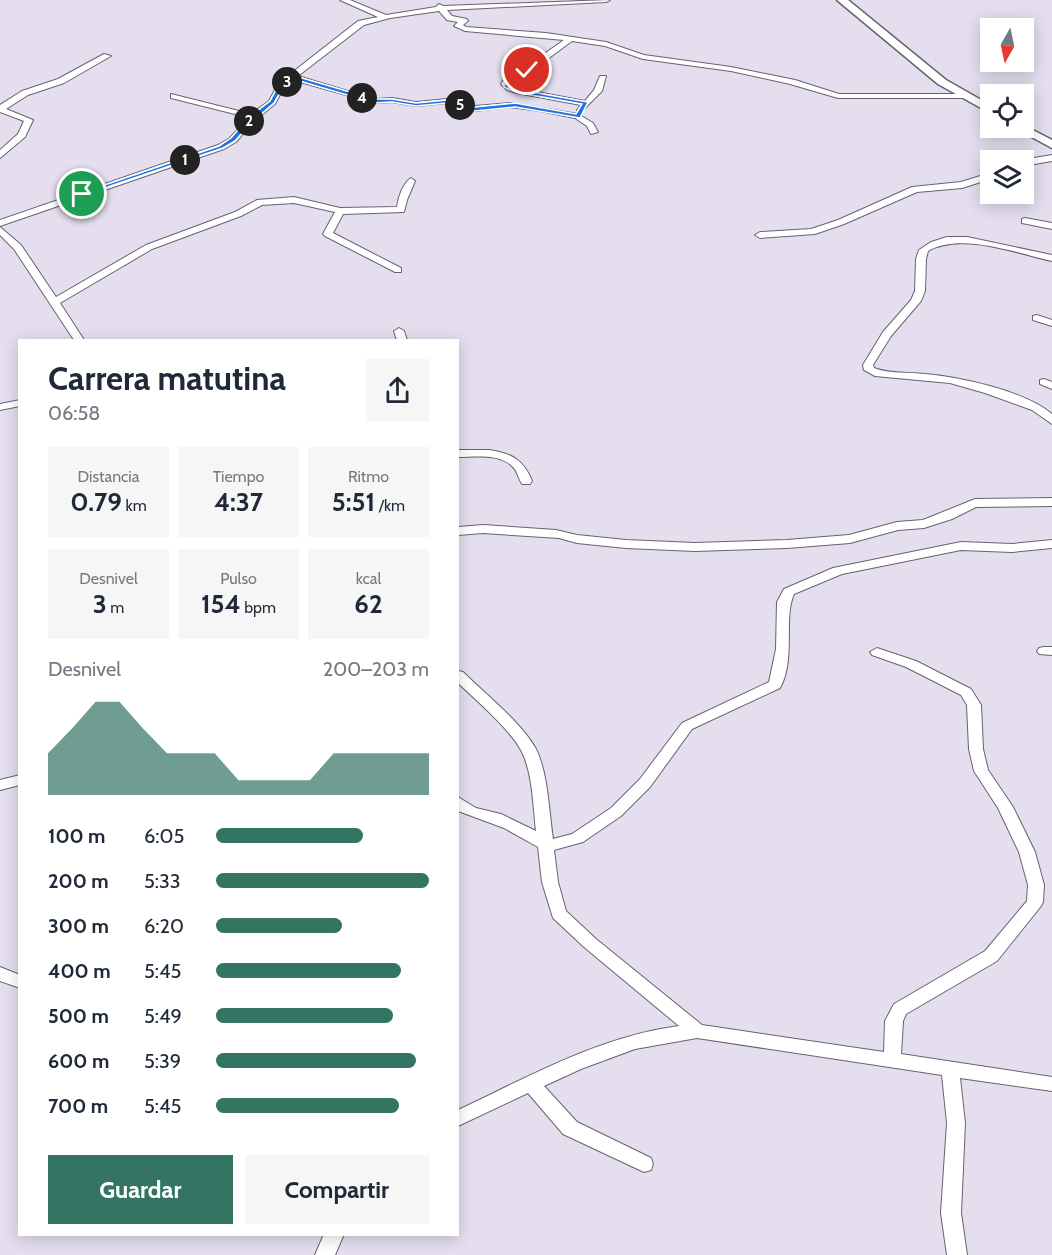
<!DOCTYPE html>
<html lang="es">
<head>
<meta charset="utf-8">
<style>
  :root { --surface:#fff; --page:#f6f6f7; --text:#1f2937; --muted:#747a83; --accent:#347463 }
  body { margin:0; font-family:Cabin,sans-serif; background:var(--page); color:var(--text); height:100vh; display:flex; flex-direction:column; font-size:22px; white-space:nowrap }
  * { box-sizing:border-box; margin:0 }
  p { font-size:20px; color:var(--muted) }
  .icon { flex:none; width:33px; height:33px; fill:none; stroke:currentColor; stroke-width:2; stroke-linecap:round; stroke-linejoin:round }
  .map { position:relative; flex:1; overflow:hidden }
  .details { position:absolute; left:18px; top:339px; width:441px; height:897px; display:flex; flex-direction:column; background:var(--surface); border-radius:0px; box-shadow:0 3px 15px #0003 }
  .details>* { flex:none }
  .needle { width:39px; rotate:189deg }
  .buttons { position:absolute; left:980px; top:18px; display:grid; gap:12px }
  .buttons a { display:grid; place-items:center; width:54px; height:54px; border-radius:0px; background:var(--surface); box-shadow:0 3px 15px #0003; font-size:30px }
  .pin { position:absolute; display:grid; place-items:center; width:51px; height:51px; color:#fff; margin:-26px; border:3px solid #fff; border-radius:50%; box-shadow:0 2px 6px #0007 }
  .km { position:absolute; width:30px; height:30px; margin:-15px; border-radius:50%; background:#222; color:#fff; font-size:16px; line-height:30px; text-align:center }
  .round { display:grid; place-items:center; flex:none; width:63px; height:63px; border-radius:0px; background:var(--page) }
  .headline { display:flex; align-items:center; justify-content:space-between; height:102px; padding:0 30px }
  h1 { font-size:33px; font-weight:800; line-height:45px }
  .stats { display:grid; grid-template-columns:repeat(3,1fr); gap:9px; height:102px; padding:6px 30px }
  .stats div { display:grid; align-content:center; border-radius:0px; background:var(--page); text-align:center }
  .stats b { font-size:26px; font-weight:800 }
  .stats small { font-size:16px; font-weight:400 }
  .stats p { font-size:16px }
  .chart { height:168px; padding:12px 30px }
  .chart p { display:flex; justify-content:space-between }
  .chart svg { width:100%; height:108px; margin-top:6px; fill:var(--accent); opacity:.7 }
  .action { display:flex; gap:12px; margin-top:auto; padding:12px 30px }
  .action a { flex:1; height:69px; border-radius:0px; background:var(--accent); color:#fff; font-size:24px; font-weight:800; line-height:69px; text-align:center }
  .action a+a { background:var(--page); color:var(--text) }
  ul { padding:0 30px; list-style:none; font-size:20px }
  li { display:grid; grid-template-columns:96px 72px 1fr; align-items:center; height:45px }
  li i { height:15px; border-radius:8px; background:var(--accent) }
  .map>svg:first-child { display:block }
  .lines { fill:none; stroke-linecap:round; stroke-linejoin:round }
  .minor-casing { stroke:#676271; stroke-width:2 }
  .major-casing { stroke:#676271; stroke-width:3 }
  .minor { fill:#fff; fill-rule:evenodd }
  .major { fill:#fff; fill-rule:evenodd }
  .route { fill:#1a73e8; stroke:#fff; stroke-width:1.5 }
</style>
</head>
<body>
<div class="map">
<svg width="1052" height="1255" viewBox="0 0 1052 1255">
  <rect width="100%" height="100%" fill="#e4deef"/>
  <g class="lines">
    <g class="minor-casing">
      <g id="minor">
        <path d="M340,0h10l36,15 50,-8 3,-3 4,2 167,-6 -4,2 -159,8 5,6 15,3 1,2 -5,4 3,2 80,6 60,9 38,13 87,12 64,13 44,14h126l4,2 -4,2h-127l-48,-14 -59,-13 -88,-12 -38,-13 -33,-5 -42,31 -18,8 -3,3 12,6 64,12 9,-11 6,-14h6l-4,15 -21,21 -4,-2 4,-5 -64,-12 -10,-3 -6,-6 5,-8 18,-8 40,-28 -99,-9 -11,-5 4,-4 -11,-2 -8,-9 -49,7 -26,7 -66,51 76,23 18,-1 24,4 31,-3 28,7 35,-3 68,11 15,9 5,9 -7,2 -4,-8 -12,-8 -35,-7 -30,-4 -35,4 -28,-8 -31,3 -24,-4 -18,1 -81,-23 -10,9 -8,15 -22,18 -17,20 -12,7 -224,77v-6l218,-75 12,-7 20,-22 -11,-1 -68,-17v-4l68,17h16l14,-10 8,-15 12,-11 69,-54 20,-4z"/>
        <path d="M104,54l7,2 -47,27 -36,12 -22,14 27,11 -8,17 -25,21v-8l18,-16 6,-13 -24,-9v-7l22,-14 36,-12z"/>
        <path d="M1052,155v6l-29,5 -1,-6z"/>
        <path d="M990,173v6l-28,9 -45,4 -73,32 -29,10 -55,4 -5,-3 5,-3 51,-3 27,-9 74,-33 49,-5z"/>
        <path d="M411,178l4,3 -8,19 -3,12 -61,2 -10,19 68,35v4h-6l-70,-36 -2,-2 12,-22 -41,-9 -32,2 -21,11 -89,33 -92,54 24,37h-10l-60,-91 -14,-14v-8l21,18 35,52 90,-52 89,-33 22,-12 37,-3 46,11 57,-1c1,-9 6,-24 14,-29z"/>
        <path d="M1025,218l27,5v6l-30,-6v-4z"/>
        <path d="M947,237h20l85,18v6c-36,-8 -91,-29 -124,-10l-2,8 -1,32 -4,10 -30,35 -18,29 1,3c15,6 35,4 51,6 35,3 100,17 127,40v10l-20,-14 -47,-17 -35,-10 -75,-7 -11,-6 -1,-5 20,-33 28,-32 4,-9 1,-32 3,-9 12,-8z"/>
        <path d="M1037,315l15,5v6l-19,-6v-4z"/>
        <path d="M399,328l5,3 3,9h-10l-3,-9z"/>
        <path d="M1044,379l8,3v7l-12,-5v-4z"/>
        <path d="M20,400v6l-20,4v-6z"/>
        <path d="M489,450c22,3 35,10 43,31l-2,3h-8c-3,-5 -4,-9 -6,-13 -12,-19 -40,-14 -58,-14v-7z"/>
        <path d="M1052,498v8l-76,1 -24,12 -28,9 -26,2 -48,13 -63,5 -92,3 -69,-3 -49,-5 -18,-5 -76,-5 -25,2v-8l25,-2 73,5 21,5 49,5 69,3 92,-3 62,-5 48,-13 26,-2 52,-21z"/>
        <path d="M1052,540v8l-40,4 -51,-2 -119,24 -48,20c-11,24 2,66 -14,94l-88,41 -42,58 -29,29 -38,26 -29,8 4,32 8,29 30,28 106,86 182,27 1,-31 9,-17 91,-53 42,-50 1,-16 -9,-33 -21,-44 -24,-37 -5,-22 -2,-44 -6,-10 -55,-28 -34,-12 -2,-3 7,-4 39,13 55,28 10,16 2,44 5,21 25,37 22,45 9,33 -1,17 -2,4 -44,55 -91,53 -3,7 -2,33 151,23v14l-92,-13 5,45 -4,90 6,42h-20l-6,-42 6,-90 -5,-48 -245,-37 -62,11 -54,20 -37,17 33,36 74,36 2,6 -2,6 -7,2 -81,-38 -35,-41 -70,33v-16c70,-33 143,-74 221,-84l-95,-79 -31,-29 -11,-36 -4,-35 -34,-19 -46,-17v-14l18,11 25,6 35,17c-3,-25 -3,-56 -14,-79 -11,-22 -46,-52 -64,-69v-12l5,1c21,21 59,51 73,77 12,24 13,63 17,90l19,-5 39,-26 29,-29 42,-56 87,-41 7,-33 1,-47 7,-13 49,-21 128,-26 51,2z"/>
        <path d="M1044,647h8v8l-13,-1 -2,-3 2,-3z"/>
        <path d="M20,775v10l-20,5v-10z"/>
        <path d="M0,967l20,8v13l-20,-7z"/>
        <path d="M324,1234h20l-9,21h-20z"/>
      </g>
    </g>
    <g class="major-casing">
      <g id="major">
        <path d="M837,0h11l98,80 44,25v8l-52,-29z"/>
        <path d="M1023,125l29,15v8l-37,-20h8z"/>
      </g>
    </g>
    <use href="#minor" class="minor"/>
    <use href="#major" class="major"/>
  </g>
  <path class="route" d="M527,68l2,3 -17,8 -3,6 12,5 67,12 -8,16 -65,-11 -40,4 -28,-8 -31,3 -24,-4 -18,1 -81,-24 -11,10 -8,14 -21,18 -18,20 -12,7 -139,47 -6,-1 141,-48 12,-8 17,-20 22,-17 8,-15 14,-11 82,24h18l24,4 31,-3 28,7 40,-4 61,11 6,-10 -62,-11 -16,-6 3,-10z"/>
</svg>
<div class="buttons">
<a><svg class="needle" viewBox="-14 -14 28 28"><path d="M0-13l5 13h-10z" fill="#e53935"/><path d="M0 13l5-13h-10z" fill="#747a83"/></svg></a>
<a><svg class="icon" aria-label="locate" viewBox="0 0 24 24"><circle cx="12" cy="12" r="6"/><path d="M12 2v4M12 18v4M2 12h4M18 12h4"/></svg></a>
<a><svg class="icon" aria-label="layers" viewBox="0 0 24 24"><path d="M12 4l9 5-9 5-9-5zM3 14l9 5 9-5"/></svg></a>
</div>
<div class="pin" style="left:82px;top:194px;background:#1e9e55"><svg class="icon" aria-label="arrive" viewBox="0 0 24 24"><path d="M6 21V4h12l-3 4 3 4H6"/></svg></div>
<div class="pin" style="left:527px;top:70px;background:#d93025"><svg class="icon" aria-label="check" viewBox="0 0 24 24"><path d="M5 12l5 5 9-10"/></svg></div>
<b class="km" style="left:185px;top:160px">1</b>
<b class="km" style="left:249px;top:121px">2</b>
<b class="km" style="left:287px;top:82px">3</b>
<b class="km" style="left:362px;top:98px">4</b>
<b class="km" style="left:460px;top:105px">5</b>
<section class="details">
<div class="headline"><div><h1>Carrera matutina</h1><p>06:58</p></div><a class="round"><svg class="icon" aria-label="share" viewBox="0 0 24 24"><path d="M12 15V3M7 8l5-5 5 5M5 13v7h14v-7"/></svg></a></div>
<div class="stats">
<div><p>Distancia</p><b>0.79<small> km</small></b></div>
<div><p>Tiempo</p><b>4:37</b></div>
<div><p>Ritmo</p><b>5:51<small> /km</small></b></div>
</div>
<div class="stats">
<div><p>Desnivel</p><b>3<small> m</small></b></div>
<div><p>Pulso</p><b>154<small> bpm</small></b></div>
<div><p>kcal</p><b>62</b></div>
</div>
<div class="chart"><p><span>Desnivel</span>200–203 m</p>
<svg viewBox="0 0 160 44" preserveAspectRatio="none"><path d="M0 44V27L10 17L20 6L30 6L40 17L50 27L60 27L70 27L80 38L90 38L100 38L110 38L120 27L130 27L140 27L150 27L160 27V44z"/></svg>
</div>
<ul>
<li><b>100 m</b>6:05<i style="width:69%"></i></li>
<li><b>200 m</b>5:33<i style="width:100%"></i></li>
<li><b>300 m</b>6:20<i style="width:59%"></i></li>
<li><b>400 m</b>5:45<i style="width:87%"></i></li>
<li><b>500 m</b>5:49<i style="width:83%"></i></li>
<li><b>600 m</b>5:39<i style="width:94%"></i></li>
<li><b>700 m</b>5:45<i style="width:86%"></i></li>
</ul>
<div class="action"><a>Guardar</a><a>Compartir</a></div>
</section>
</div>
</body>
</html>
